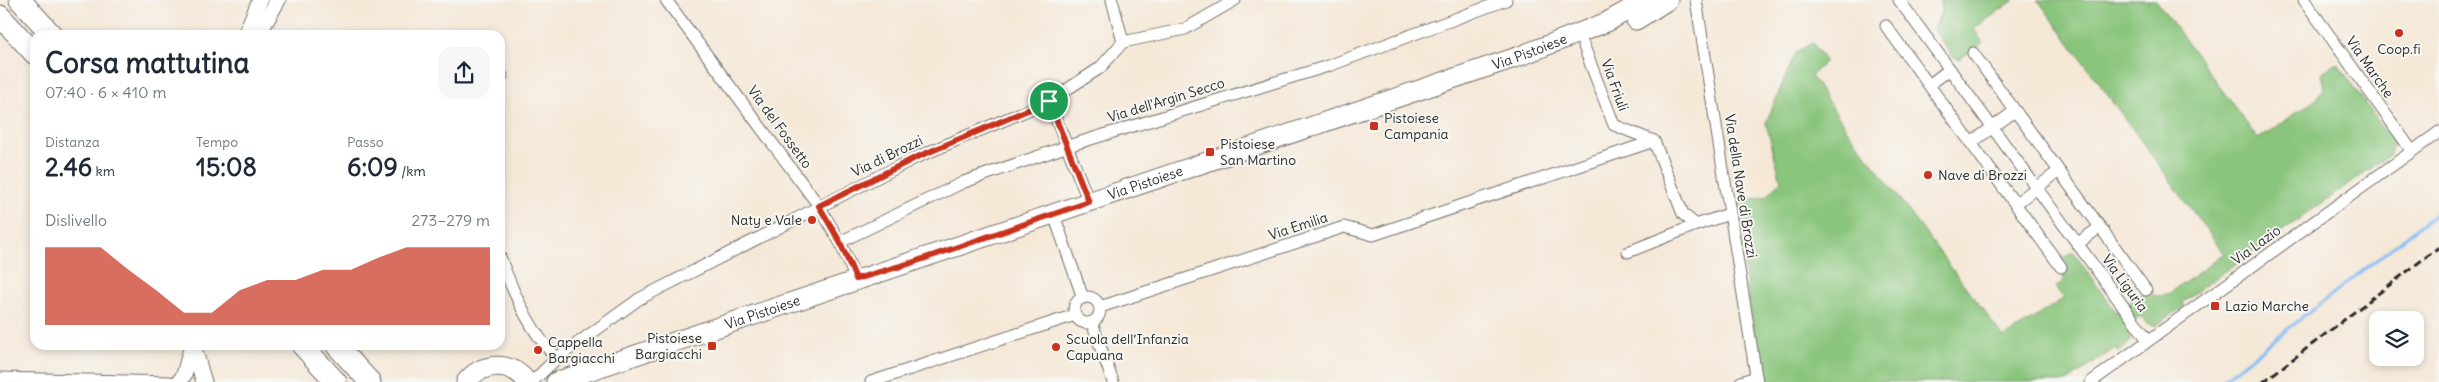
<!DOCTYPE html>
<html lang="it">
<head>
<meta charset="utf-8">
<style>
  :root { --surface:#fff; --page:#f6f6f7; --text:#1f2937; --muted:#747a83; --accent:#c8321e }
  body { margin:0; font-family:Delius,sans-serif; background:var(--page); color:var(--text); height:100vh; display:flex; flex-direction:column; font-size:19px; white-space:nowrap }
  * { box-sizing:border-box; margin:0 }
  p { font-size:16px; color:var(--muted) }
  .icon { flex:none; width:28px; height:28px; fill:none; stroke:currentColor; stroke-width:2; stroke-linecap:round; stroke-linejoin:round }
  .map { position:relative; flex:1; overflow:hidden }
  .sheet { position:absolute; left:30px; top:30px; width:475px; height:320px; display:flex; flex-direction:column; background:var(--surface); border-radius:15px; box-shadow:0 2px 8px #0003 }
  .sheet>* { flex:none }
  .controls { position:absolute; left:2369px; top:311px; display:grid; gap:10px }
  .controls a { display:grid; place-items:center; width:55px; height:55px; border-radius:10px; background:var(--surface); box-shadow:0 2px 8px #0003; font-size:25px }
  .pin { position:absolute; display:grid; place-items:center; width:42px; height:42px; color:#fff; margin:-21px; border:2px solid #fff; border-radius:50%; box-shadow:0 1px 5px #0007 }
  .round { display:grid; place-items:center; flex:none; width:52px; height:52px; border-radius:15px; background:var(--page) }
  .headline { display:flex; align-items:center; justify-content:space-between; height:85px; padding:0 15px }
  h1 { font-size:28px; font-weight:700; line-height:38px }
  .stats { display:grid; grid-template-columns:repeat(3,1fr); gap:8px; height:85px; padding:5px 15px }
  .stats div { display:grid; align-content:center }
  .stats b { font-size:25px; font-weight:700 }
  .stats small { font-size:14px; font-weight:400 }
  .stats p { font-size:14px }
  .chart { height:140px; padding:10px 15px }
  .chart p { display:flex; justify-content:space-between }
  .chart svg { width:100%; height:90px; margin-top:5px; fill:var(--accent); opacity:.7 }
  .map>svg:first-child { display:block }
  .green { fill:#89c57b; stroke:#5a7853 }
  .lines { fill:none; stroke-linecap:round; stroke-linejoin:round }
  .stream { stroke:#84bdf5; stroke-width:3 }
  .minor-casing { stroke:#726d67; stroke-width:13 }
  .tertiary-casing { stroke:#726d67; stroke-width:17 }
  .primary-casing { stroke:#726d67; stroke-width:21 }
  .motorway-casing { stroke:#726d67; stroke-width:23 }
  .minor { stroke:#fff; stroke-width:11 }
  .tertiary { stroke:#fff; stroke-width:15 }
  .primary { stroke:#fff; stroke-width:19 }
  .motorway { stroke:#fff; stroke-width:21 }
  .rail { stroke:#2b2b2b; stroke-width:3; stroke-dasharray:8 4; stroke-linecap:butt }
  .route-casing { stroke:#fff; stroke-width:10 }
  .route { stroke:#c8321e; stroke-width:6 }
  .poi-dot { fill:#c8321e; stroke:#f6f6f2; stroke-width:2 }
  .labels { text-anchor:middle; stroke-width:4; stroke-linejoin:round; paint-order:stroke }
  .poi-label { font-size:14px; fill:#2b2b2b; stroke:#f6f6f2; text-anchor:start }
  .street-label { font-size:14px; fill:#2b2b2b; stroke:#f6f6f2 }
</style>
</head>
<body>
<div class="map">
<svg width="2439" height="382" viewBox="0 0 2439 382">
  <rect width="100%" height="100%" fill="#f6f6f2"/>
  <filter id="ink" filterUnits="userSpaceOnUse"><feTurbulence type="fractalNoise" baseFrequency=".02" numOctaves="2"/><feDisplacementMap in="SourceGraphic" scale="10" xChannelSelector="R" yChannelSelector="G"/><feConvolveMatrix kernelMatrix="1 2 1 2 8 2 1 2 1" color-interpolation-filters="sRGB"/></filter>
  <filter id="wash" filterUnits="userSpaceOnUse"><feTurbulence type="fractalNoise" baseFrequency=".0096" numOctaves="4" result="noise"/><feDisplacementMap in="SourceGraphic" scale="20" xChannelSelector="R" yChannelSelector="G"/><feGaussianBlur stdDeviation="1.12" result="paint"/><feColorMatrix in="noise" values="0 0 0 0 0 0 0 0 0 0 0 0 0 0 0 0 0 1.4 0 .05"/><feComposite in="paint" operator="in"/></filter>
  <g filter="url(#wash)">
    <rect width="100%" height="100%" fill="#f5e8d7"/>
    <g class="green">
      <path d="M1940,0h74l-40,29 9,14 -24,16 -7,-3 -19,-28 8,-15z"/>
      <path d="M2038,0h118l102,139 59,-40 7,-11 -3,-15 16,-10 57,81 -3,10 -209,148 3,4 -30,20 -7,-2 -7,-8 -13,10c6,12 1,19 -10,26l-3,-4 -48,34h-305l-28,-179 33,-7 14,-15 -15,-58 29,-69 17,-12 13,19 -14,15 33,49 160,213 60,-40 -8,-11 8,-7 -3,-19 12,-9 43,60 29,-21c10,6 15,6 25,2l54,-39z"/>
    </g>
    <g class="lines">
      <path class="stream" d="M2220,382l219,-171"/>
    </g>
  </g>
  <g filter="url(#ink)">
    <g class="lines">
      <g class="minor-casing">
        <g id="minor">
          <path d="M666,0l153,206 21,36 16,37"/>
          <path d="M1112,0l11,42"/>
          <path d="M1696,0l61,382"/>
          <path d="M1899,0l249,340"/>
          <path d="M2304,0l108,151"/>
          <path d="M1886,26l175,241"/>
          <path d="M1583,44l31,81 40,16 29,73 13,11 33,-11"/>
          <path d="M1973,53l173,237"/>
          <path d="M500,77l2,-1"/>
          <path d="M1929,85l21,-16"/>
          <path d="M1049,101l40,101"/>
          <path d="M1971,143l44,-32"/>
          <path d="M2015,204l44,-33"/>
          <path d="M1054,215l29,83"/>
          <path d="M840,242l124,-60 104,-36 260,-80 178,-66"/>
          <path d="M2077,244l23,-17"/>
          <path d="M1628,252l68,-27"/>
          <path d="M500,257c12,33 31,77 57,101"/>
          <circle cx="1087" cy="310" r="13"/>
          <path d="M1100,307l244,-80 29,8 281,-94"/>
          <path d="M1092,323l21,59"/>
          <path d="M0,378l170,4"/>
          <path d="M532,382l25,-24 82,-59 276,-141 134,-57 51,-33 23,-26 62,-13 50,-29"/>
          <path d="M871,382l204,-67"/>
          <path d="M1741,382l15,-5"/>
          <path d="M2091,382l348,-250"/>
        </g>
      </g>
      <g class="tertiary-casing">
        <g id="tertiary">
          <path d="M245,35l15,-35"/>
          <path d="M258,35l20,-35"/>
          <path d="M193,345l11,37"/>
          <path d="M179,382l5,-7 8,-30"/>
        </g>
      </g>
      <g class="primary-casing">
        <g id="primary">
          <path d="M1636,20l32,-20"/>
          <path d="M466,382c16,-20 45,-22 61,0"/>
          <path id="s1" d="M556,382l964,-326 87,-34 39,-22"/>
        </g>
      </g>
      <g class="motorway-casing">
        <g id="motorway">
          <path d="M20,0l32,35"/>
          <path d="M0,16l35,38"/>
          <path d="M302,345l34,37"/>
          <path d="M336,345l34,37"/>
        </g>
      </g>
      <use href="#minor" class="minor"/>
      <use href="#tertiary" class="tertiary"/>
      <use href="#primary" class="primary"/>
      <use href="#motorway" class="motorway"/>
      <path class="rail" d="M2263,382l176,-135"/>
    </g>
  </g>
  <g class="lines" filter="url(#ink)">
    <g class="route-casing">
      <path id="route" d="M1049,101l40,101 -178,61 -55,16 -16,-37 -21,-36 96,-48z"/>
    </g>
    <use href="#route" class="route"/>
  </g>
  <g class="poi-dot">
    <circle cx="2399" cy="33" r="5"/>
    <rect x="1369" y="121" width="10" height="10" rx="2.5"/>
    <rect x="1205" y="147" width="10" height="10" rx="2.5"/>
    <circle cx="1928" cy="175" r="5"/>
    <circle cx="812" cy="220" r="5"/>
    <rect x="2210" y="301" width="10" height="10" rx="2.5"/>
    <rect x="707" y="341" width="10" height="10" rx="2.5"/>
    <circle cx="1056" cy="347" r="5"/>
    <circle cx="538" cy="350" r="5"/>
  </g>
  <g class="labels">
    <g class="poi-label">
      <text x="2399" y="54" text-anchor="middle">Coop.fi</text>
      <text x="1384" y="123">Pistoiese<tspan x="1384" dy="16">Campania</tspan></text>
      <text x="1220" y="149">Pistoiese<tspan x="1220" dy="16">San Martino</tspan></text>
      <text x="1938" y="180">Nave di Brozzi</text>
      <text x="802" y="225" text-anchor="end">Naty e Vale</text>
      <text x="2225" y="311">Lazio Marche</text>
      <text x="702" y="343" text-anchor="end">Pistoiese<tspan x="702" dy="16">Bargiacchi</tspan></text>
      <text x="1066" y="344">Scuola dell’Infanzia<tspan x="1066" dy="16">Capuana</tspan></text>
      <text x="548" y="347">Cappella<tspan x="548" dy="16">Bargiacchi</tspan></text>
    </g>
    <g class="street-label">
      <text dy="5" stroke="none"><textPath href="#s1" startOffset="1028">Via Pistoiese</textPath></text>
      <text transform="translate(2370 67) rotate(55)" y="5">Via Marche</text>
      <text transform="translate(1615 85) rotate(70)" y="5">Via Friuli</text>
      <text transform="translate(1166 100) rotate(-17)" y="5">Via dell'Argin Secco</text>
      <text transform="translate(780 127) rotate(54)" y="5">Via del Fossetto</text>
      <text transform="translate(887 156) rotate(-26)" y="5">Via di Brozzi</text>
      <text dy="5" stroke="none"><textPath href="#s1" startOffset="622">Via Pistoiese</textPath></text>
      <text transform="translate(1741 186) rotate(81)" y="5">Via della Nave di Brozzi</text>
      <text transform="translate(1298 226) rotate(-18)" y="5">Via Emilia</text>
      <text transform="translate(2256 245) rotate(-36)" y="5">Via Lazio</text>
      <text transform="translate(2125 283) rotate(54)" y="5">Via Liguria</text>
      <text dy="5" stroke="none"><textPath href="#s1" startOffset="218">Via Pistoiese</textPath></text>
    </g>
  </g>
</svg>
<div class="controls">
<a><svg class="icon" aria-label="layers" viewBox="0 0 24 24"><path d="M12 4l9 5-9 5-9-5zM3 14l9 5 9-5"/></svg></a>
</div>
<div class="pin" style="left:1049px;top:101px;background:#1e9e55"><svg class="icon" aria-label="arrive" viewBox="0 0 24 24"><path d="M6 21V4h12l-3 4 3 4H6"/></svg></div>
<section class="sheet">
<div class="headline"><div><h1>Corsa mattutina</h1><p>07:40 · 6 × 410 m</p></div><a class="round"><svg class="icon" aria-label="share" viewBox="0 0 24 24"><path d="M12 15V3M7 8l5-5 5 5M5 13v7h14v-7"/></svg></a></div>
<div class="stats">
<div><p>Distanza</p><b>2.46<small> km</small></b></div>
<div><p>Tempo</p><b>15:08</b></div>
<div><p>Passo</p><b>6:09<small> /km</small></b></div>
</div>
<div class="chart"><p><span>Dislivello</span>273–279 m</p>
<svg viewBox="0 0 160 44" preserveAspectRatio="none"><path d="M0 44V6L10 6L20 6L30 17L40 27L50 38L60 38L70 27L80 22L90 22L100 17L110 17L120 11L130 6L140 6L150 6L160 6V44z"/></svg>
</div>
</section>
</div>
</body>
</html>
